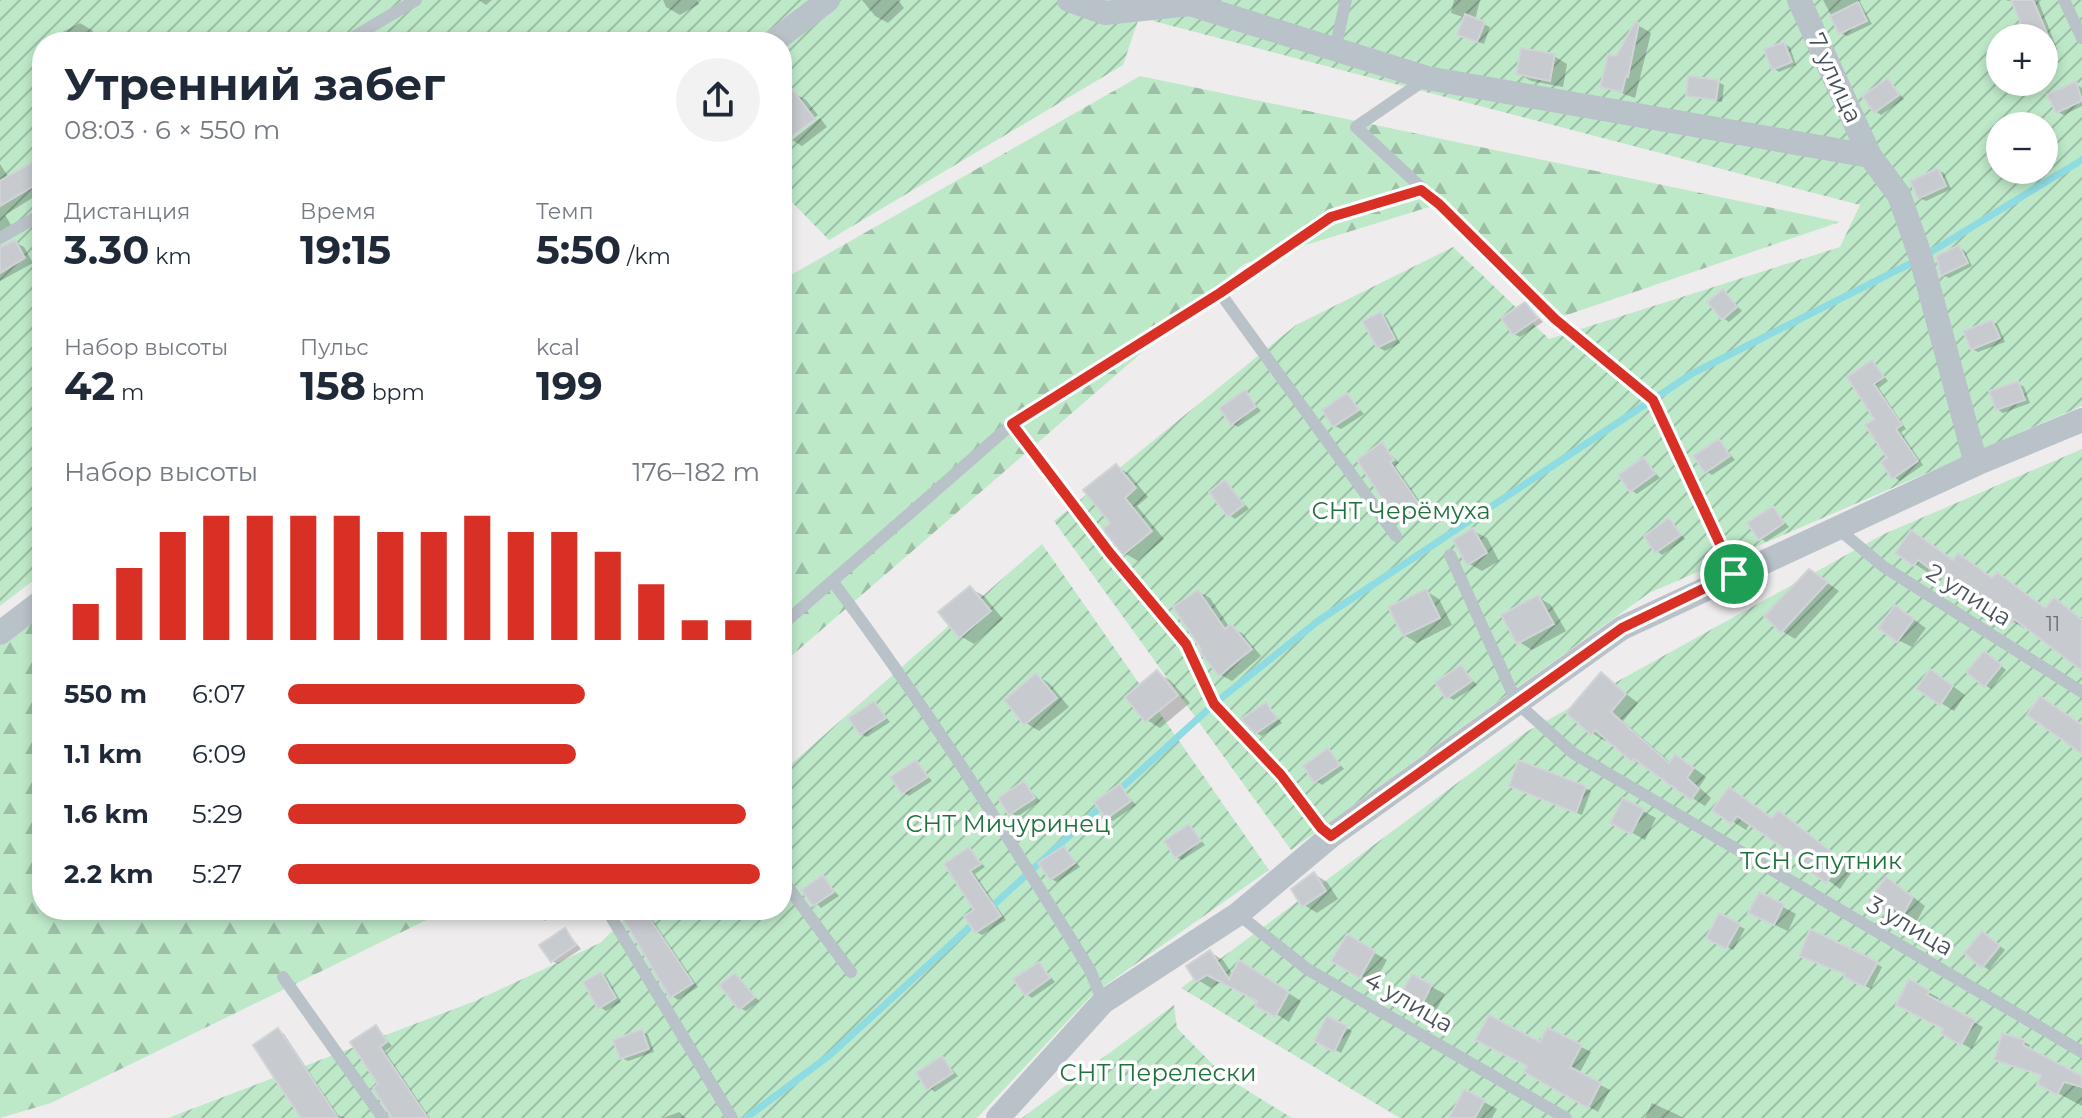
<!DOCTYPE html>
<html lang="ru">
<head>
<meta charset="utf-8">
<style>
  :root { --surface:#fff; --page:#f2f2f3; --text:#1f2937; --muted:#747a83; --accent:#d93025 }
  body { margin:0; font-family:Montserrat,sans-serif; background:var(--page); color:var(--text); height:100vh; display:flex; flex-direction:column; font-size:30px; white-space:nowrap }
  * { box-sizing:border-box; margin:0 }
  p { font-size:26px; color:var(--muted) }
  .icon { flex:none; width:44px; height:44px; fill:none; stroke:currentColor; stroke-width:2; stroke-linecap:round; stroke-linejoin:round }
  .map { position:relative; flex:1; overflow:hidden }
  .details { position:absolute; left:32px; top:32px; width:760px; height:888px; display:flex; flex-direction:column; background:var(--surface); border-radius:32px; box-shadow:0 4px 12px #0003 }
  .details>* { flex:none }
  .tools { position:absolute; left:1986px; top:24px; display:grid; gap:16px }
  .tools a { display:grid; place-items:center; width:72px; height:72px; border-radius:50%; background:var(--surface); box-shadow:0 4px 12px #0003; font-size:40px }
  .pin { position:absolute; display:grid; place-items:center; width:68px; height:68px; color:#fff; margin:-34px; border:4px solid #fff; border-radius:50%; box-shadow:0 2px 8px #0007 }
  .round { display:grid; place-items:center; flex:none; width:84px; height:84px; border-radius:42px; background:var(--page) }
  .headline { display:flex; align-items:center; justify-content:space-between; height:136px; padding:0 32px }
  h1 { font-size:44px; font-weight:700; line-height:60px }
  .figures { display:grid; grid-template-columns:repeat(3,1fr); gap:12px; height:136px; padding:8px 32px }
  .figures div { display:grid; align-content:center }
  .figures b { font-size:40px; font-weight:700 }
  .figures small { font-size:22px; font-weight:400 }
  .figures p { font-size:22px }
  .chart { height:224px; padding:16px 32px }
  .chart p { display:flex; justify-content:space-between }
  .chart svg { width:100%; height:144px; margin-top:8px; stroke:var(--accent); stroke-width:6 }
  ul { padding:0 32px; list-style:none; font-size:26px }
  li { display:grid; grid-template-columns:128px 96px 1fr; align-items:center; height:60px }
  li i { height:20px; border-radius:10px; background:var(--accent) }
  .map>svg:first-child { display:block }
  .forest { fill:url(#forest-firs) }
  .garden { fill:url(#garden-furrows); fill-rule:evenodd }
  .shadow { fill:#0003 }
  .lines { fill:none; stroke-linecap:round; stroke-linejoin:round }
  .stream { stroke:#8fdbe2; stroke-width:7 }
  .building { fill:#c7cacf; stroke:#d1d4d7; stroke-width:2 }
  .lane { stroke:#b9c2c8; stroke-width:12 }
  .street { stroke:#b9c2c8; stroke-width:24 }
  .route-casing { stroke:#fff; stroke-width:16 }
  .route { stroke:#d93025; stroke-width:10 }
  .labels { text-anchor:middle; stroke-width:7; stroke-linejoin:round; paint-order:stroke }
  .number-label { font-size:20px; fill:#677076 }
  .street-label { font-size:24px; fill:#475258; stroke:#fff }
  .park-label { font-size:24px; fill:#1f713e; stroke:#fff }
</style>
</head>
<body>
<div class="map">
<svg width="2082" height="1118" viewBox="0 0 2082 1118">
  <defs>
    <pattern id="forest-firs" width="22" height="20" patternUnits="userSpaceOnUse" patternTransform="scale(2)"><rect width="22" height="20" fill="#bee9c9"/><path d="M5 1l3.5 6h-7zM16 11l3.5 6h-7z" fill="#9cbfa6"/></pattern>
    <pattern id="garden-furrows" width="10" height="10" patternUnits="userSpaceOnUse" patternTransform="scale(2)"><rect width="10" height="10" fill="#bee9c9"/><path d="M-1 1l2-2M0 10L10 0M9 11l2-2" fill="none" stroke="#9cbfa6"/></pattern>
  </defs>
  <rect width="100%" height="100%" fill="#efeced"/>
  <g class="forest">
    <path d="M1140,76l700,146 -285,97 -116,-115 -195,60 -462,400v-384z"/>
    <path d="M42,607v303h405l-396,193 -51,15v-482z"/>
  </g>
  <g class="garden">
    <path d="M0,0h1145l-22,65 -294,175 -47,-48v-150h-740v532l-42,32z"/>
    <path d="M1160,0h922v406l-433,187 -358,257 -237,-329 242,-196 157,-78 96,92 291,-92 20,-42 -707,-184zM2000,38h44v44h-44zM2000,126h44v44h-44z"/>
    <path d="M2082,449v669h-682l-219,-130 345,-256 358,-198z"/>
    <path d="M1042,544l227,326 -176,124 -116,124h-809l307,-117 125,-58 34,-33h148v-138z"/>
    <path d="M1174,1005l3,23 47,48 68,42h-270z"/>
  </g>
  <g class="shadow">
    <path d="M479,0h13l-6,5z"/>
    <path d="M663,0h34l2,4 -19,11 -14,-8z"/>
    <path d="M862,0h36l6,8 -16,15 -13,-7z"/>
    <path d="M1454,0h26l-5,20 15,7 -6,17 -18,-6v-20l-15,-5z"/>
    <path d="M1823,0h36l13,24 -25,12 -6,-3z"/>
    <path d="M2005,0h33l19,49 -13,5v-16h-15l-15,-36z"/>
    <path d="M80,23l13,8 6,11h-43l-3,-5z"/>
    <path d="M1636,24l15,9 -16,65 -33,-12z"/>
    <path d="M1784,44l6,3 6,18 -17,7 -6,-4z"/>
    <path d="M1554,56l13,8 -4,23 -32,-6 -13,-8z"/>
    <path d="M1888,81l16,18 -23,16 -6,-4z"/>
    <path d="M1718,82l6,3 -2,17 -34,-7z"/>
    <path d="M2075,84l7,4v18l-18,9 -6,-3z"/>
    <path d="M792,92l14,8 12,15 -27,20v5l-9,-12v-29z"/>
    <path d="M820,118l7,9 -25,19 -10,-6z"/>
    <path d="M36,163l6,3v26l-37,23 9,15 -13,8 -1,11 15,-7 9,5 9,16 -33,18v-117l9,14z"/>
    <path d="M1938,170l6,3 7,16 -25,12 -6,-3z"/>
    <path d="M1959,247l6,4 7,15 -23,12 -6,-3z"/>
    <path d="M1723,291l19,20 -13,11 -6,-4z"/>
    <path d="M1525,304l18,18 -23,15 -6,-3z"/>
    <path d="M1381,314l6,4 13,25 -15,8 -7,-4z"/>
    <path d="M1992,322l6,3 7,17 -27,10 -6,-3z"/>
    <path d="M1872,362l16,19 -9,7 27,41 -5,3 22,33 -23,16 -6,-4 -17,-58 -28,-41z"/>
    <path d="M2018,383l6,4 6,16 -27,10 -6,-4z"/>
    <path d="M1245,393l16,18 -23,16 -6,-4z"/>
    <path d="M1347,395l17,19 -23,15 -6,-3z"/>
    <path d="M1719,441l16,19 -23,15 -6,-4z"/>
    <path d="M1382,445l17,18 -4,3 31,44 -21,14 -6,-3z"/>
    <path d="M1644,460l16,18 -23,16 -6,-4z"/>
    <path d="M1116,466l13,8 19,23 -11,9 27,33 -26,22 -14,-8 -11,-30z"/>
    <path d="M1226,482l23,27 -14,10 -6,-4z"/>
    <path d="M1773,508l16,19 -23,15 -6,-4z"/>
    <path d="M1669,521l16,18 -23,16 -5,-4z"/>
    <path d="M1473,531l14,7 12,23 -17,10 -14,-8z"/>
    <path d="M1898,553l56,8 40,19 4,-6 49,35 8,-9 12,7 15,12v50l-56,-43 -2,2 -12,-7 -37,-28 -14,-5 -30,-22 -4,6z"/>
    <path d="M1822,579l17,12 -44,48 -13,-8z"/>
    <path d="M970,588l14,8 19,23 -29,25 -14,-8z"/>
    <path d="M1426,591l13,8 13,26 -35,18 -13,-8z"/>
    <path d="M1199,592l11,6 20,30 12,5 19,23 -29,25 -11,-6 -45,-67z"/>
    <path d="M1538,597l13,8 15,26 -34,19 -13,-8z"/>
    <path d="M1896,607l30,21 -14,19 -14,-7z"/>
    <path d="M1990,656l16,14 -15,19 -6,-4z"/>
    <path d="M1461,667l16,18 -23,15 -6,-3z"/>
    <path d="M1157,673l13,7 20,23 -30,25 -13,-8z"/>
    <path d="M1036,675l13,8 20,24 -30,24 -13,-8z"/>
    <path d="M1602,675l36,28 -15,18 48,42 18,1 17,13 -7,10 12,11 -6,8 -72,-46 -25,-22 -3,3 -13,-8z"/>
    <path d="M1943,679l22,16 -11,16 -13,-8z"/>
    <path d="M874,703l16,19 -23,15 -6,-3z"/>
    <path d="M1266,704l16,19 -20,13 -6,-3z"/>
    <path d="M1329,751l15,18 -22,16 -6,-4z"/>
    <path d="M916,762l16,19 -23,15 -6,-4z"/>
    <path d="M1024,783l16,18 -23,16 -6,-4z"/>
    <path d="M1120,787l16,18 -23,16 -6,-4z"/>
    <path d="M1585,788l6,3 -9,24 -65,-26z"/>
    <path d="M1624,801l32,17 -11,22 -32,-18z"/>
    <path d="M1715,810l58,9 5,-7 76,57 -14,20 -90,-66 -4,7z"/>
    <path d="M1189,826l16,19 -23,15 -6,-3z"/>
    <path d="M1064,848l16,19 -23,15 -6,-3z"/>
    <path d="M969,849l16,18 -10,7 31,46 -24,15 -6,-3 1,-22 -31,-45z"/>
    <path d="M1314,874l13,8 11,17 -21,14 -13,-8z"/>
    <path d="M823,878l16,18 -18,12 -17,-18z"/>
    <path d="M1900,887l25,19 -8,15 -11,-6 -4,5 -13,-8z"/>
    <path d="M1760,895l36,19 -8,17 -24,-11z"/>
    <path d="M534,910h27l-16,11z"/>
    <path d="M620,910h26l52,77 -20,13 -6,-4z"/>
    <path d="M1720,916l25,13 -12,21 -24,-13z"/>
    <path d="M565,930l16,19 -23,15 -6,-3z"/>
    <path d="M1347,937l40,23 -13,23 -40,-23z"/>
    <path d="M1988,937l17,13 -16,20 -6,-4z"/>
    <path d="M1210,952l13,8 10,15 7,-13 61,39 -12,21 -67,-41 -11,7 -13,-8z"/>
    <path d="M1039,964l16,18 -23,16 -6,-4z"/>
    <path d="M1877,964l5,3 -11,22 -25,-13z"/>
    <path d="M601,974l6,3 14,25 -15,9 -6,-4z"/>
    <path d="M735,975l24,26 -13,10 -6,-3z"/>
    <path d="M1413,977l32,17 -12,22 -32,-18z"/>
    <path d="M1910,982l29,16 -3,4 47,25 -11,22 -29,-15 3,-5z"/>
    <path d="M1327,1018l25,13 -11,22 -25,-13z"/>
    <path d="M376,1027l16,19 -7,5 45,67h-33l-16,-33z"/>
    <path d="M1548,1030l43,22 -12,22 31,16 -12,22 -71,-41z"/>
    <path d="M278,1031l6,3 54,81 7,3h-37z"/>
    <path d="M642,1032l6,3 6,17 -26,9 -6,-3z"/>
    <path d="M2024,1042l6,3 -2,5 54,28v28l-43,-23 4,-8 -41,-13z"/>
    <path d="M942,1058l16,18 -23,16 -6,-4z"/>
    <path d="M1484,1102l13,7 -5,9h-32z"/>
    <path d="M1652,1103l26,12 5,3h-38z"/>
    <path d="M679,1112l7,6h-23z"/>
  </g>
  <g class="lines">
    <g class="stream">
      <path d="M1117,792l97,-88 104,-83 375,-248 228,-115 161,-98"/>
      <path d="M987,911l118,-108"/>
      <path d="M746,1118l84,-63 145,-133"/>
    </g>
  </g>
  <g class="building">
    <path d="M2011,0h22l16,38h-22z"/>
    <path d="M1858,2l9,19 -28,13 -9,-18z"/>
    <path d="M1465,14l20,8 -8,20 -20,-7z"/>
    <path d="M1635,22l4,1 -11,54 -2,-1 -4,16 -22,-5 8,-33 8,2z"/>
    <path d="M1784,42l8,20 -20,8 -8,-21z"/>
    <path d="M1521,48l34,6 -5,27 -34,-7z"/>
    <path d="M782,76l33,43 -33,25z"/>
    <path d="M1688,76l31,4 -3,20 -30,-4z"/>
    <path d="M1888,78l11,17 -25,18 -12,-17z"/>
    <path d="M2076,81l6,20 -26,12 -9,-18z"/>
    <path d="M36,160l6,11v10l-42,25v-25z"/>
    <path d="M1938,168l8,18 -28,13 -8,-18z"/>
    <path d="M15,240l10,18 -25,15v-26z"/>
    <path d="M1959,245l9,18 -27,13 -5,-20z"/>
    <path d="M1723,289l14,18 -15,13 -15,-18z"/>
    <path d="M1525,302l13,16 -25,17 -12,-17z"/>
    <path d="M1381,312l14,27 -18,9 -15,-27z"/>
    <path d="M1992,320l8,18 -29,12 -8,-19z"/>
    <path d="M1872,360l12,17 -10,7 28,41 -6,4 22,32 -26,18 -11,-17 6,-4 -22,-33 9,-6 -27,-42z"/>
    <path d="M2018,381l7,19 -29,10 -7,-19z"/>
    <path d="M1245,390l11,17 -25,18 -12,-17z"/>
    <path d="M1347,393l12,17 -26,17 -11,-17z"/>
    <path d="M1719,439l11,17 -25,17 -12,-17z"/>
    <path d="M1382,442l12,18 -4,2 31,45 -24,15 -40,-62z"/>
    <path d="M1644,457l11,17 -25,18 -12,-17z"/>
    <path d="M1116,464l20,24 -11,10 27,33 -29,24 -20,-26 7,-6 -27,-33z"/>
    <path d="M1225,480l19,25 -16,12 -19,-25z"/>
    <path d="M1773,506l11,17 -25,17 -12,-17z"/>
    <path d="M1669,518l12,17 -26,18 -11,-17z"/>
    <path d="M1473,528l14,25 -20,12 -14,-25z"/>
    <path d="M1911,530l42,30 5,-7 34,25 5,-6 48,36 9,-11 28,23v51l-68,-52 -3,4 -48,-37 -3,4 -42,-30 -4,6 -19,-13z"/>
    <path d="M1809,569l19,13 -47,51 -17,-17z"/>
    <path d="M970,586l21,25 -32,27 -21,-26z"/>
    <path d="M1426,589l14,29 -37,18 -15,-29z"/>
    <path d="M1198,590l27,39 6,-5 21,25 -33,27 -19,-24 1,-3 -28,-42z"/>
    <path d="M1538,595l16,29 -37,20 -16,-29z"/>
    <path d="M1895,605l19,14 -17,23 -19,-14z"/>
    <path d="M1984,651l18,14 -18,22 -18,-15z"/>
    <path d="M1461,665l11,16 -26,18 -11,-17z"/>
    <path d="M1930,669l23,17 -13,19 -24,-16z"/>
    <path d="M1157,670l21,25 -33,27 -20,-25z"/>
    <path d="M1601,672l25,22 -15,18 58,51 6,-9 19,14 -7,10 12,11 -8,11 -57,-41 -2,3 -37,-32 -4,5 -25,-22z"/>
    <path d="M1036,673l21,25 -33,27 -20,-25z"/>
    <path d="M2040,696l42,29v29l-55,-39z"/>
    <path d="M874,701l12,17 -26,17 -12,-17z"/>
    <path d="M1266,702l11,17 -22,15 -14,-15z"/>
    <path d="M1328,748l12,17 -26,18 -11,-17z"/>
    <path d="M916,760l12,17 -26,17 -12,-17z"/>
    <path d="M1518,760l68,26 -10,27 -67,-27z"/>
    <path d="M1024,781l11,17 -26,17 -11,-17z"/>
    <path d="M1120,784l11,17 -25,18 -12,-17z"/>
    <path d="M1729,787l43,31 6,-8 64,50 -16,23 -19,-14 2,-3 -72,-50 -6,8 -19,-14z"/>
    <path d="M1623,798l21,11 -13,25 -21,-11z"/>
    <path d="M1189,824l12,17 -26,17 -11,-17z"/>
    <path d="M1064,846l11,17 -25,17 -12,-17z"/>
    <path d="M969,847l12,17 -11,7 31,45 -26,17 -11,-17 10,-6 -30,-46z"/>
    <path d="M1314,872l12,19 -24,16 -11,-18z"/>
    <path d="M823,875l11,17 -21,14 -12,-16z"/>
    <path d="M1886,877l27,20 -10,18 -10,-8 -5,7 -19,-14z"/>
    <path d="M1759,892l25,12 -10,21 -26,-12z"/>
    <path d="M618,910h26l49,73 -23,15z"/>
    <path d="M1719,913l21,11 -14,25 -20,-11z"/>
    <path d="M565,928l11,17 -25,17 -12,-17z"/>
    <path d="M1810,929l68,33 -14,25 -20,-10 1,-3 -46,-18z"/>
    <path d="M1982,931l18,15 -18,22 -18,-15z"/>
    <path d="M1347,934l28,17 -15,27 -29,-17z"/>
    <path d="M1210,950l19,29 10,-19 50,32 -14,25 -20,-11 2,-5 -50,-26 -11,7 -10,-16z"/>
    <path d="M1039,962l11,16 -25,18 -12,-17z"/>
    <path d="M601,972l15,26 -18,11 -15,-27z"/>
    <path d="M735,973l20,24 -16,13 -20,-25z"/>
    <path d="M1412,974l20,11 -13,25 -21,-11z"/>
    <path d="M1909,979l21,12 -3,4 48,25 -14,25 -20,-11 2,-5 -47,-24z"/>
    <path d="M1489,1015l51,27 7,-15 35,18 -12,22 31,16 -13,25 -64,-36 3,-6 -52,-26z"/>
    <path d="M1327,1016l20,10 -13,26 -20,-11z"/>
    <path d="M376,1025l11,17 -7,5 48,71h-36l-19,-30 5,-4 -28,-42z"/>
    <path d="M278,1028l22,32 38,58h-37l-19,-28 -29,-45z"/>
    <path d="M642,1029l7,20 -29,10 -7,-19z"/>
    <path d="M2002,1033l23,7 -2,5 59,31v11l-18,-5 -7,13 -20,-11 4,-9 -47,-15z"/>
    <path d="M942,1056l11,17 -26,17 -11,-17z"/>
    <path d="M1464,1089l21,11 -10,18h-26z"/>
  </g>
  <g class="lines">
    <g class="lane">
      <path d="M2064,0l18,38"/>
      <path d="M345,42l71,-42"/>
      <path d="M1335,49l11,-49"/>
      <path d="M1426,79l-70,48 83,77 116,115 98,81 81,174"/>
      <path d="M0,238l42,-24"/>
      <path d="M1220,293l176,243"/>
      <path d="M1012,424l97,128 77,92 28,60 67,71 50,61"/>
      <path d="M1837,528l47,39 198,125"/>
      <path d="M1450,555l67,148 56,50 509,299"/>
      <path d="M833,582c93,124 176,256 257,388l13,32"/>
      <path d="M782,625l230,-201 208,-131 111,-76 90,-27"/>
      <path d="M782,879l69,93"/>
      <path d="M607,910l125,208"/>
      <path d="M1238,914l69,55 259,149"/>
      <path d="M283,977l100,141"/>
    </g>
    <g class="street">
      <path d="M1069,0l36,13 85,-9 237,74 443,78 29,39 22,63 55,206 106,-44"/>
      <path d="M1799,0l71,156"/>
      <path d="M773,42l55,-42"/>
      <path d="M0,633l42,-32"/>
      <path d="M998,1118l105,-116 135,-88 93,-78 291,-208 354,-164"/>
    </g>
  </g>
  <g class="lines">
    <g class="route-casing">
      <path id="route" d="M1421,190l18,14 116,115 98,81 81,174 -112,54 -291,208 -10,-8 -40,-53 -67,-71 -28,-60 -77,-92 -97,-128 208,-131 111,-76z"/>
    </g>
    <use href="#route" class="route"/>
  </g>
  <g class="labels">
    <g class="number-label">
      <text x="2053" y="631">11</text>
    </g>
    <g class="street-label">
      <text transform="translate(1835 78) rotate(65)" y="8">7 улица</text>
      <text transform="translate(1969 595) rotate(32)" y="8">2 улица</text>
      <text transform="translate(1910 926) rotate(30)" y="8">3 улица</text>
      <text transform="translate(1409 1002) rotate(30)" y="8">4 улица</text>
    </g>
    <g class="park-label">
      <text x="1401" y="519">СНТ Черёмуха</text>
      <text x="1008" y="832">СНТ Мичуринец</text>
      <text x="1821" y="869">ТСН Спутник</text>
      <text x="1158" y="1081">СНТ Перелески</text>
    </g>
  </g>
</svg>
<div class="tools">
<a>+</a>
<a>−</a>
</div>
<div class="pin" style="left:1734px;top:574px;background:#1e9e55"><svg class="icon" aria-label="arrive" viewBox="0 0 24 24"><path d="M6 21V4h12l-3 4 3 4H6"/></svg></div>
<section class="details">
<div class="headline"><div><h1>Утренний забег</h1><p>08:03 · 6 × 550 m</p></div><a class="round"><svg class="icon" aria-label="share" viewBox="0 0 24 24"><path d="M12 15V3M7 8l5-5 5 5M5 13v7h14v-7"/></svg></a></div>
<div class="figures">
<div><p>Дистанция</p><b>3.30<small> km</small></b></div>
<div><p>Время</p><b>19:15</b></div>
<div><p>Темп</p><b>5:50<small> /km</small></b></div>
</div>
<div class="figures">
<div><p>Набор высоты</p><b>42<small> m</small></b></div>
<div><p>Пульс</p><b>158<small> bpm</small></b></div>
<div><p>kcal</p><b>199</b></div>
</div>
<div class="chart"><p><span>Набор высоты</span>176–182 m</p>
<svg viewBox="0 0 160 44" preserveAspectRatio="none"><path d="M5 44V33M15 44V22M25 44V11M35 44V6M45 44V6M55 44V6M65 44V6M75 44V11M85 44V11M95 44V6M105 44V11M115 44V11M125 44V17M135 44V27M145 44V38M155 44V38"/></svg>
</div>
<ul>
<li><b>550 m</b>6:07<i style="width:63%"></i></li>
<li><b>1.1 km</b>6:09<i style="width:61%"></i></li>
<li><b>1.6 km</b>5:29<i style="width:97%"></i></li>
<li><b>2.2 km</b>5:27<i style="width:100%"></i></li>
</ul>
</section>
</div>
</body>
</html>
